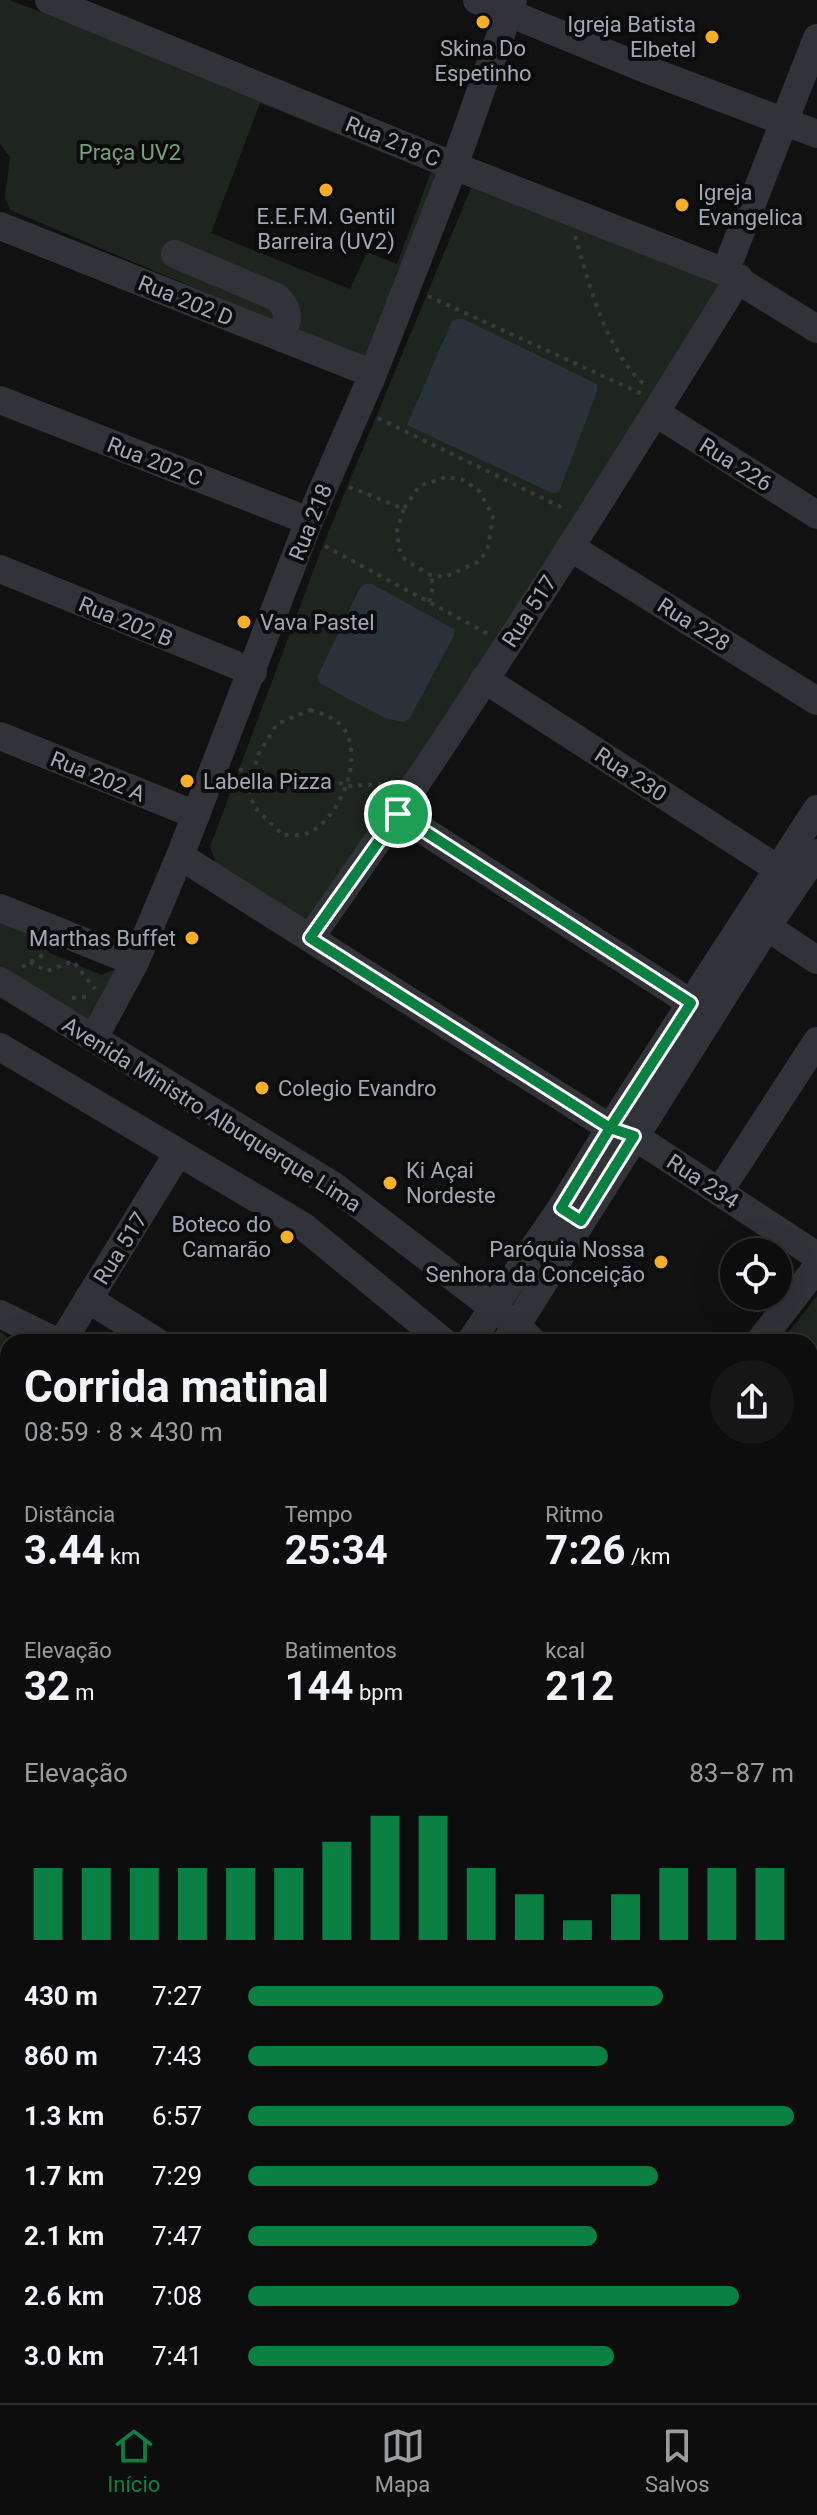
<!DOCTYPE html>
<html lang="pt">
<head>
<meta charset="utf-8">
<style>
  :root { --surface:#0d0d0e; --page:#161617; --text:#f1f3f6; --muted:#9a9c9e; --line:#2d2d2e; --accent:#0b8043 }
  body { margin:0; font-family:Roboto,sans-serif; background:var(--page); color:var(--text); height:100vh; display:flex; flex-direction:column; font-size:30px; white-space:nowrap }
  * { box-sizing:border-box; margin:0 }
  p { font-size:26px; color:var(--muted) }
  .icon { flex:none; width:44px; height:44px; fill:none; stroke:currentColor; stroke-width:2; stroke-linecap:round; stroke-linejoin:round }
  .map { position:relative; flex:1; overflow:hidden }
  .drawer { position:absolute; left:0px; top:1334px; width:818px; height:1070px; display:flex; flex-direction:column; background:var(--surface); border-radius:24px 24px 0 0; box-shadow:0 8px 32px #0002,0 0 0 2px var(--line) }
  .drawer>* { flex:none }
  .fabs { position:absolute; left:720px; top:1238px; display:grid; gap:16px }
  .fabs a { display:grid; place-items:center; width:72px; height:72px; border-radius:50%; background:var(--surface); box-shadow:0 8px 32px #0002,0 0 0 2px var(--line); font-size:40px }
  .pin { position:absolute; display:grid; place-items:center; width:68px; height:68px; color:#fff; margin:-34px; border:4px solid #fff; border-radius:50%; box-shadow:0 2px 8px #0007 }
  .round { display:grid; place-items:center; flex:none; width:84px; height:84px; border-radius:42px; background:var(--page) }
  .summary { display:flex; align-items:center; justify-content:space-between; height:136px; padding:0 24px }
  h1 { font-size:44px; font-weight:700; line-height:60px }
  .metrics { display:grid; grid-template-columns:repeat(3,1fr); gap:12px; height:136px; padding:8px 24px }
  .metrics div { display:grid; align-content:center }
  .metrics b { font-size:40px; font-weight:700 }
  .metrics small { font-size:22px; font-weight:400 }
  .metrics p { font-size:22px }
  .chart { height:224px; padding:16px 24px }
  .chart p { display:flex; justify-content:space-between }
  .chart svg { width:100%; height:144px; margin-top:8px; stroke:var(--accent); stroke-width:6 }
  ul { padding:0 24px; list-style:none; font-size:26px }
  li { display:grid; grid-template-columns:128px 96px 1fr; align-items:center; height:60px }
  li i { height:20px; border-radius:10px; background:var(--accent) }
  .tabs { display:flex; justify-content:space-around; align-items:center; height:112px; border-top:2px solid var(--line); background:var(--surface); font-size:22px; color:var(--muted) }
  .tabs a { display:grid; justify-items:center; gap:4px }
  .tabs .selected { color:var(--accent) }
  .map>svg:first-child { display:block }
  .green { fill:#1d251e; fill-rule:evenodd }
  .water { fill:#293238 }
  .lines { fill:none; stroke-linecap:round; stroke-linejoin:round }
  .path { stroke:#383a3f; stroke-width:4; stroke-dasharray:4 6; stroke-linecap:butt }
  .minor { stroke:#323338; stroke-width:28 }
  .route-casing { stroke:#fff; stroke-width:16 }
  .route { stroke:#0b8043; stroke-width:10 }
  .poi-dot { fill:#f7af25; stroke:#0c0c0d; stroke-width:3 }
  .labels { text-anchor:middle; stroke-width:8; stroke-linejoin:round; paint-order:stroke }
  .poi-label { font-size:22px; fill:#a2a7b4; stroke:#0c0c0d; text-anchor:start }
  .street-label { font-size:22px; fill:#a2a7b4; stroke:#0c0c0d }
  .park-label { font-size:22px; fill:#78a07a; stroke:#0c0c0d }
</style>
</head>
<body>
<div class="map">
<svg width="817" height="2403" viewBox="0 0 817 2403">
  <rect width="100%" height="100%" fill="#111112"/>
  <g class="green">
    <path d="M0,0h9l434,163 -75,195 -19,-5 -339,-143 -5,-12 5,-41 -10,-13zM260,103l171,69 -34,92 -30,-12 -17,37 -139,-56z"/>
    <path d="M471,188l254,97 3,8 -415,624 -12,3 -84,-54 -7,-19 113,-302z"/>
    <path d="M0,914l42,19 6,19 53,23 15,-6 -20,54 -96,-54z"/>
    <path d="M817,1296v210l-7,11v-175h-29z"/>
    <path d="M0,1332l14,10h-6v54l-8,10z"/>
    <path d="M810,1921l7,4v63l-7,-2z"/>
    <path d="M422,2396h83l3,7h-83z"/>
  </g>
  <g class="water">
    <path d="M456,319h7l134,65v7l-38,101 -7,1 -145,-68 45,-104z"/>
    <path d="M365,584h7l82,45v7l-45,83 -6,3 -18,-4 -64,-34 -4,-6 43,-90z"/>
  </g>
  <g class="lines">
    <g class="path">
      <path d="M575,236c14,48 31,116 70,149"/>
      <path d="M428,296l214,98"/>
      <path d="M378,418l189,92"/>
      <path d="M349,487l55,22 15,-23 27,-9 18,3 16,12 13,25 -5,30 -8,14 -35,16 -14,-2 -25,-14 -7,-12 -2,-19 7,-21"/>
      <path d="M325,546l165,89"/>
      <path d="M429,602l4,-16 -2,-11"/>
      <path d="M310,710c15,4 28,9 36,22 17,31 -8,88 -38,101 -7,3 -17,2 -25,2l-29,-28 -5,-18 9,-34 19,-31z"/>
      <path d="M239,769l35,14"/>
      <path d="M320,776l28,10 39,-2"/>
      <path d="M30,962l17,9 26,-10 22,28"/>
      <path d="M22,967l26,-15"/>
      <path d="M72,998l19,-2"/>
    </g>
    <g class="minor">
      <path d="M49,0l405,166 271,106 92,57"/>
      <path d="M477,0l171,70 169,64"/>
      <path d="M0,226l373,148"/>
      <path d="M175,254l101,43c15,12 12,24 6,41"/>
      <path d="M725,272l92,-234"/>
      <path d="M0,400l309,121"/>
      <path d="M656,413l161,102"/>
      <path d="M570,547l247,154"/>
      <path d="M0,569l253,103"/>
      <path d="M484,679l294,190"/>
      <path d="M0,736l196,79"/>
      <path d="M398,814l293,189"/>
      <path d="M180,856l430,272 24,8 183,120"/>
      <path d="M0,908l135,54"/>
      <path d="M767,927l50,33"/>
      <path d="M310,938c151,-214 291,-437 429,-660"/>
      <path d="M0,981l334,205 183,140 16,16"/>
      <path d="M94,1038l41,-76 45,-106 129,-335 64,-147 81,-208 59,-166"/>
      <path d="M0,1047l303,179 141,116"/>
      <path d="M719,1192l98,-151"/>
      <path d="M88,1299l69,43"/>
      <path d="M0,1314l57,28"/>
      <path d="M62,1342l116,-189"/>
      <path d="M470,1342l91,-134 49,-80 207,-319"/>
      <path d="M506,1342l261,-415 50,-74"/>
      <path d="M759,1342l58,-75"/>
      <path d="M0,1430l8,-11"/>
      <path d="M810,1533l7,-11"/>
      <path d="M0,1617l8,10"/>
      <path d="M810,1634l7,6"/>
      <path d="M810,1681l7,-11"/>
      <path d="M810,1750l7,-25"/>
      <path d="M0,1860l8,10"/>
      <path d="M810,1895l7,5"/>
      <path d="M0,1914l8,10"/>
      <path d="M810,1998l7,2"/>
      <path d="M810,2165l7,2"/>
      <path d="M0,2166l8,9"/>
      <path d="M810,2329l7,2"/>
      <path d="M300,2396l2,7"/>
      <path d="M183,2403l9,-7"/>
      <path d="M624,2403l2,-7"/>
    </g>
  </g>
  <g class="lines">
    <g class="route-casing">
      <path id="route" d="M398,814l-88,124 300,190 -49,80 20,13 53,-85 -24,-8 81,-125 -293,-189"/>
    </g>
    <use href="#route" class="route"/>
  </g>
  <g class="poi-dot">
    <circle cx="483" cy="22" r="8"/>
    <circle cx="712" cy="37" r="8"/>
    <circle cx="326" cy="190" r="8"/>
    <circle cx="682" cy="205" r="8"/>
    <circle cx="244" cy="622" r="8"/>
    <circle cx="187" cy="781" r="8"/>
    <circle cx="192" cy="938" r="8"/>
    <circle cx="262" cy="1088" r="8"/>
    <circle cx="390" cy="1183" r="8"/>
    <circle cx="287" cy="1237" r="8"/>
    <circle cx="661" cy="1262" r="8"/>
  </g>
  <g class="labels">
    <g class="poi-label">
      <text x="696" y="32" text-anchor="end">Igreja Batista<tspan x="696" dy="25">Elbetel</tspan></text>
      <text x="483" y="56" text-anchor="middle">Skina Do<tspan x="483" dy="25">Espetinho</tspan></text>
      <text x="698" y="200">Igreja<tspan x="698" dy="25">Evangelica</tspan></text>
      <text x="326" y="224" text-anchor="middle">E.E.F.M. Gentil<tspan x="326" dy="25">Barreira (UV2)</tspan></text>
      <text x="260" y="630">Vava Pastel</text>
      <text x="203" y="789">Labella Pizza</text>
      <text x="176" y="946" text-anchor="end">Marthas Buffet</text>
      <text x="278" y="1096">Colegio Evandro</text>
      <text x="406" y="1178">Ki Açai<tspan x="406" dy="25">Nordeste</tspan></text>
      <text x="271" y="1232" text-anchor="end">Boteco do<tspan x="271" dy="25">Camarão</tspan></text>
      <text x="645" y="1257" text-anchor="end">Paróquia Nossa<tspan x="645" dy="25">Senhora da Conceição</tspan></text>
    </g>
    <g class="street-label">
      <text transform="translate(393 141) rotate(22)" y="8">Rua 218 C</text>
      <text transform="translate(186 300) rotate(22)" y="8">Rua 202 D</text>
      <text transform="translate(155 461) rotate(21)" y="8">Rua 202 C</text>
      <text transform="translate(736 464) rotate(32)" y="8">Rua 226</text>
      <text transform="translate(310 522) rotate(-68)" y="8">Rua 218</text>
      <text transform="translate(529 611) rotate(-57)" y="8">Rua 517</text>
      <text transform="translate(126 621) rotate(22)" y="8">Rua 202 B</text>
      <text transform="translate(694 624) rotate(32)" y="8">Rua 228</text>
      <text transform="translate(631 774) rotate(33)" y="8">Rua 230</text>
      <text transform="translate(98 776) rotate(22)" y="8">Rua 202 A</text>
      <text transform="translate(212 1114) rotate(32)" y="8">Avenida Ministro Albuquerque Lima</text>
      <text transform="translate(703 1181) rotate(33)" y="8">Rua 234</text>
      <text transform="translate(120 1248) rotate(-58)" y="8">Rua 517</text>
    </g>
    <g class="park-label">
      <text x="130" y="160">Praça UV2</text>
    </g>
  </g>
</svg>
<div class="fabs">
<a><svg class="icon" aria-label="locate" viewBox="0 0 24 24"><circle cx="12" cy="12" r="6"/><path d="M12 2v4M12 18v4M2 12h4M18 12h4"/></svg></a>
</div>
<div class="pin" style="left:398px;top:814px;background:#1e9e55"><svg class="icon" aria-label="arrive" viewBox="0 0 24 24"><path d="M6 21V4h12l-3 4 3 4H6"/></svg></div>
<section class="drawer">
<div class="summary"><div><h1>Corrida matinal</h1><p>08:59 · 8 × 430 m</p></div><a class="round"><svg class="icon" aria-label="share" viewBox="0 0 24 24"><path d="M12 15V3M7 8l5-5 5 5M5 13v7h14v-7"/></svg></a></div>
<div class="metrics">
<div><p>Distância</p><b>3.44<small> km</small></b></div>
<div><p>Tempo</p><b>25:34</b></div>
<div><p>Ritmo</p><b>7:26<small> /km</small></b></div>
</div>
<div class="metrics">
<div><p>Elevação</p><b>32<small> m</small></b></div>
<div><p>Batimentos</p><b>144<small> bpm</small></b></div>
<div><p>kcal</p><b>212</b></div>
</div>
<div class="chart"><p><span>Elevação</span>83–87 m</p>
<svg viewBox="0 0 160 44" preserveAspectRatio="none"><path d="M5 44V22M15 44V22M25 44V22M35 44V22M45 44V22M55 44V22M65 44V14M75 44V6M85 44V6M95 44V22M105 44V30M115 44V38M125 44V30M135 44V22M145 44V22M155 44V22"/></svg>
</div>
<ul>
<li><b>430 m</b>7:27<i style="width:76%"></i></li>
<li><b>860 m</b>7:43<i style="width:66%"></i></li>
<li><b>1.3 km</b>6:57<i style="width:100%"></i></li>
<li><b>1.7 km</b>7:29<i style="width:75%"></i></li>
<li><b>2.1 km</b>7:47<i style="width:64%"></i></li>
<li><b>2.6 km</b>7:08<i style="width:90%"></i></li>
<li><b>3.0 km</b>7:41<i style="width:67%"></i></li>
</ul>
</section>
</div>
<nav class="tabs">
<a class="selected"><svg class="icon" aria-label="home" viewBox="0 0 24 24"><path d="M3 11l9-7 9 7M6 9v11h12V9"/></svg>Início</a>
<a><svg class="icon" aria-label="map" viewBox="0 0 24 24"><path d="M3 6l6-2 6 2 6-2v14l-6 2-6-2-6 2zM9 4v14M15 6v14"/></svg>Mapa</a>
<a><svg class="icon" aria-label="saved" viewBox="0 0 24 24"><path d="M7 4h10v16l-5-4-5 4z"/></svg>Salvos</a>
</nav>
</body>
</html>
